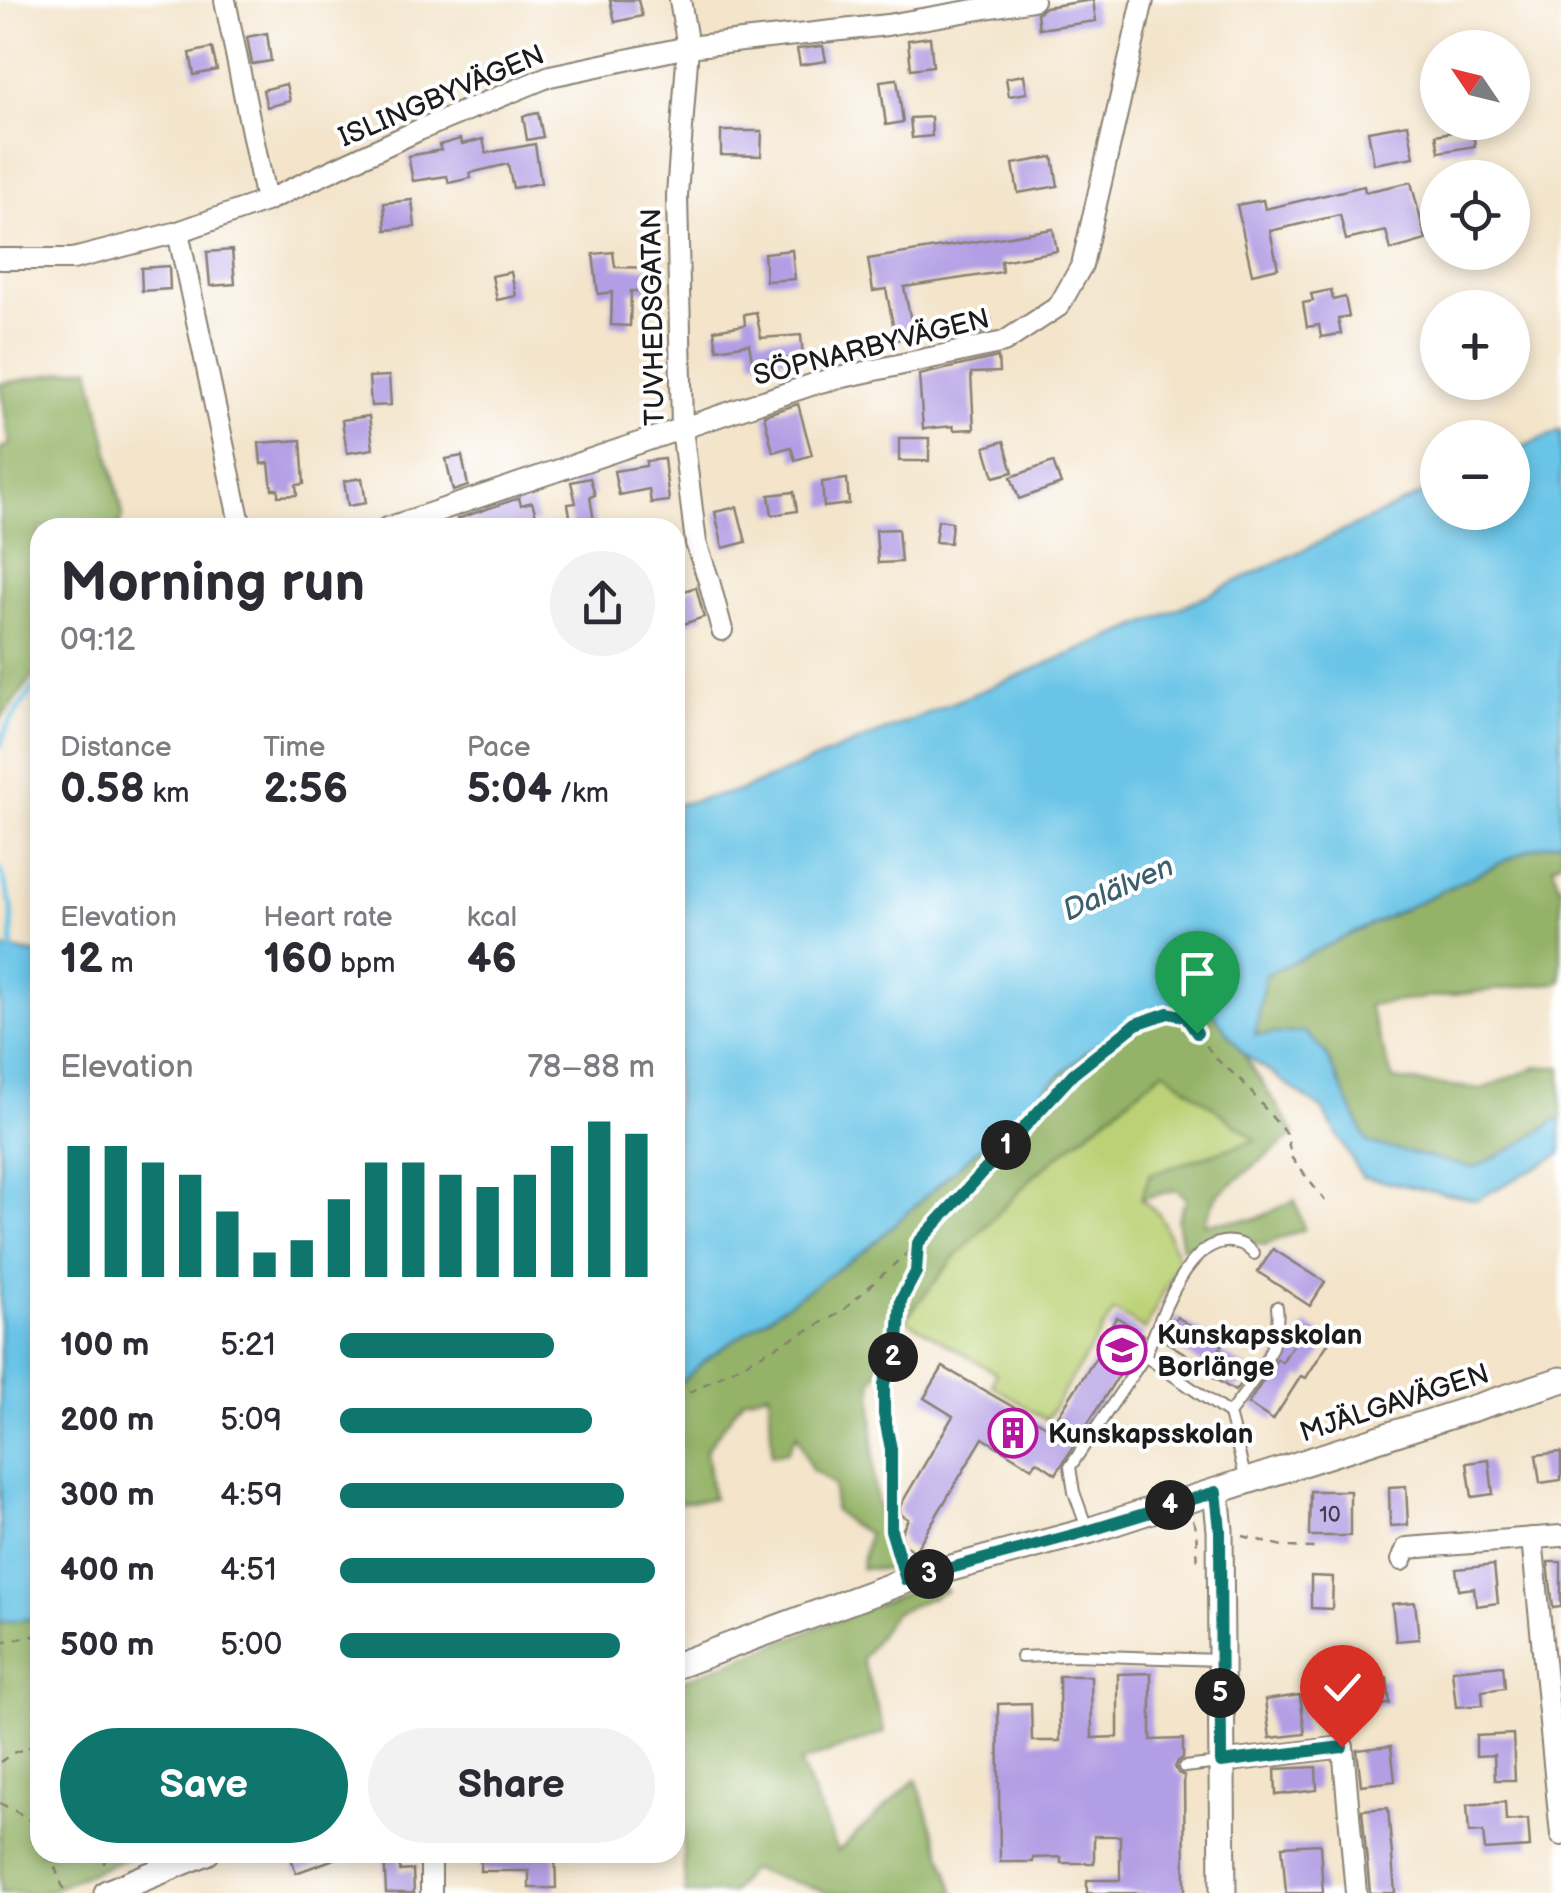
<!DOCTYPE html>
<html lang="en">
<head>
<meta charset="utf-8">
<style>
  :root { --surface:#fff; --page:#f2f2f3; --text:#2b2b33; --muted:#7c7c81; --accent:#0f766e }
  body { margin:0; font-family:"Balsamiq Sans",sans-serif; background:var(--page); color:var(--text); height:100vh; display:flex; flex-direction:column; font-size:38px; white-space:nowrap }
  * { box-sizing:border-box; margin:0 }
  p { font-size:32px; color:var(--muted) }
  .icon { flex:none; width:55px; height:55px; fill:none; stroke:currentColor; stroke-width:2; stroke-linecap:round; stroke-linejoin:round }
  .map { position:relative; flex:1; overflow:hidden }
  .side { position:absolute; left:30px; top:518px; width:655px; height:1345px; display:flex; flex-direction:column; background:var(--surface); border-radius:30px; box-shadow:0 5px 15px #0003 }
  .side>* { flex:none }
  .needle { width:65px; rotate:305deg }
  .fabs { position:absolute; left:1420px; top:30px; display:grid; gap:20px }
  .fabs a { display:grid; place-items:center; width:110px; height:110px; border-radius:50%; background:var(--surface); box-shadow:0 5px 15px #0003; font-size:50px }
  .pin { position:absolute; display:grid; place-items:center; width:85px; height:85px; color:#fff; margin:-102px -42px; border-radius:50% 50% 50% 0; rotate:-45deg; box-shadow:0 0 10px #0007 }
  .pin .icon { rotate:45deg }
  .km { position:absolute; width:50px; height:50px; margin:-25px; border-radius:50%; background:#222; color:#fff; font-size:28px; line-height:50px; text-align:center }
  .round { display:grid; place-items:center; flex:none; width:105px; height:105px; border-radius:52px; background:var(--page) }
  .summary { display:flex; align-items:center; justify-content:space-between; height:170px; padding:0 30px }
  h1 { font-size:55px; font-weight:700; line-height:75px }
  .figures { display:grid; grid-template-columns:repeat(3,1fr); gap:15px; height:170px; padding:10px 30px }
  .figures div { display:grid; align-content:center }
  .figures b { font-size:42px; font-weight:700 }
  .figures small { font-size:28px; font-weight:400 }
  .figures p { font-size:28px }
  .chart { height:280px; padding:20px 30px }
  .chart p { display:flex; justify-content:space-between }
  .chart svg { width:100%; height:180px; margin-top:10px; stroke:var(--accent); stroke-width:6 }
  .primary-button { display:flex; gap:20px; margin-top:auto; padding:20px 30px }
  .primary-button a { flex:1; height:115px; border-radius:60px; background:var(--accent); color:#fff; font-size:40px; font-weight:700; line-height:115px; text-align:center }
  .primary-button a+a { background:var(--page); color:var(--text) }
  ul { padding:0 30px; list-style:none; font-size:32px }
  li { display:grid; grid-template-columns:160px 120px 1fr; align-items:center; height:75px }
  li i { height:25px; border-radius:12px; background:var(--accent) }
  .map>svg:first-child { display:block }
  .green { fill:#bbd176; stroke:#6c7649; stroke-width:2.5 }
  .forest { fill:#94b367; stroke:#586842; stroke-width:2.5 }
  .water { fill:#69c4e7; stroke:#427082; stroke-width:2.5 }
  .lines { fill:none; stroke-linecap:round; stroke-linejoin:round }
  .stream { stroke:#69c4e7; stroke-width:5 }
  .building { fill:#b29ee4 }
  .service-casing { stroke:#888073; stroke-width:14 }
  .minor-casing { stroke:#888073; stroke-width:24 }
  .tertiary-casing { stroke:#888073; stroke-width:29 }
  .path { stroke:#888073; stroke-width:2.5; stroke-dasharray:8 8; stroke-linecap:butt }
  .service { stroke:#fff; stroke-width:10 }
  .minor { stroke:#fff; stroke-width:20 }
  .tertiary { stroke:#fff; stroke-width:25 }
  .route-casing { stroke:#fff; stroke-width:20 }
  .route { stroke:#0f766e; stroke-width:12 }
  .labels { text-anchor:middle; stroke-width:8; stroke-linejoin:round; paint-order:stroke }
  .number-label { font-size:22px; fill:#423c4e }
  .street-label { font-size:28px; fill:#1c1c1c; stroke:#fff }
  .poi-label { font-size:28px; font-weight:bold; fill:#1c1c1c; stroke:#fff; text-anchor:start }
  .water-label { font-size:30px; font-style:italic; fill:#3b5f6d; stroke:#fff }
</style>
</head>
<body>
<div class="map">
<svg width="1561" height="1893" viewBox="0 0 1561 1893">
  <rect width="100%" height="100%" fill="#fff"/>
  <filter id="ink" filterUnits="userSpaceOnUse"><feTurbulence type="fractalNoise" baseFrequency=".01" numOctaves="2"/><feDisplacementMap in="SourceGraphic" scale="20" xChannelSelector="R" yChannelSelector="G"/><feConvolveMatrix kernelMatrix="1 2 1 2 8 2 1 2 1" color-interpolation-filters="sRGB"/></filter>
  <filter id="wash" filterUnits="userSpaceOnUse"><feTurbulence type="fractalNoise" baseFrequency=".0048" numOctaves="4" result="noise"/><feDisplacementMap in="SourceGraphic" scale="40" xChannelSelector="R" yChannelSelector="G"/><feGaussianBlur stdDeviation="2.25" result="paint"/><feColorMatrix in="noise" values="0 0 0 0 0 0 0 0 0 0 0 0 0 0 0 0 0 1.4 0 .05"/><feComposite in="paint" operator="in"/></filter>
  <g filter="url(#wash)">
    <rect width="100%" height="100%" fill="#f3e4ca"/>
    <path class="green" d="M1164,1070l93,70 -107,34 -9,25 19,16 19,45 -34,70 -31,-19 -68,109 -54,-35 4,-12 -91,-54 45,-56 86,-89z"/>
    <g class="forest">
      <path d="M90,367l33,148 -4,12 -79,1v139l-40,53v-272l10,-3 -10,-61z"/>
      <path d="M1561,841v21l-8,3 5,19 3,2v96l-193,23 25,75 89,9 55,-22h24v53l-5,1 -40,26 -43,21 -106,-25 -42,-90 -70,-17 10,-61 265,-126z"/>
      <path d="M1209,1007l34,46 52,81 -78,61 -13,28 52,-4 39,-19 9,29 -39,16 -41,-8 -42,11 -5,-28 10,-22 -12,-8 -34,9 9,-25 106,-34 -92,-70 -128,104 -86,89 -45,56 -33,63 2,105 19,83 -32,-2 7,-35 -19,-9 -15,-15v-24l-23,-16 -14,-35 -10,18 -15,3 -3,-63 -25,6 -38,52 7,49 -38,4v-115l29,-27 163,-112 220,-198 67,-43z"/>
      <path d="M934,1582l13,9 -53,22 -32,46 23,73 -85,31 38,88 78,-72 39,114h-130l-3,-3 -73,-21 -17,24h-47l-9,-210z"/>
      <path d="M40,1618v234l90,1 -3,5 -83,35h-44v-271z"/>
    </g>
    <g class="water">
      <path d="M1561,430v411l-31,8 -265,126 -10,60 50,-3 20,21 43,90 105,25 43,-21 40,-26 5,-1v34l-85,46 -114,-23 -39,-67 -80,-57 -34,-45h-55l-67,43 -220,198 -163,112 -29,27v-583l64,-14 421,-174 277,-130 1,25h74l1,-61z"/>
      <path d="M0,948l40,6v664l-40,4z"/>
    </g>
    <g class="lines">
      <g class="stream">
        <path d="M0,746l7,-20 33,-48"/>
        <path d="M0,869l12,38v47"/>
      </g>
    </g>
    <g id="blocks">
      <g class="building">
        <path d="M610,0h28l4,16 -27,6z"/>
        <path d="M1093,0l3,21 -57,8 -2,-16 8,-6z"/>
        <path d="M267,33l4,28 -19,3 -5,-27z"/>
        <path d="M930,37l3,29 -22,3 -3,-29z"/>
        <path d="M823,46l3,15 -26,4 -3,-16z"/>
        <path d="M212,48l5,22 -23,5 -4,-22z"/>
        <path d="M1024,75l3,18 -18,3 -3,-18z"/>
        <path d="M897,79l6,43 -17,3 -6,-44z"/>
        <path d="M286,84l4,17 -23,6 -4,-17z"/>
        <path d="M538,113l5,24 -16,3 -4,-24z"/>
        <path d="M931,117l1,19 -20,2 -2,-20z"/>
        <path d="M1408,124l6,33 -40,7 -6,-33z"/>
        <path d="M1472,128l3,18 -36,6 -3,-17z"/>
        <path d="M721,131h41l-1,25 -40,-1z"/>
        <path d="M460,139l2,5 21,-5 3,14 49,-9 6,39 -28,5 -5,-24 -38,9 1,5 -22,5 -2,-7 -34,5 -5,-25 33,-6 -2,-5z"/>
        <path d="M1053,157l5,29 -40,7 -5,-29z"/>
        <path d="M1411,182l15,58 -35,10 -5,-19 -40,9 -6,-25 -70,16 8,37 -26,6 -15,-69 26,-5 2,9 99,-23 1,6z"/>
        <path d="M412,200l3,27 -29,3 -2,-27z"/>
        <path d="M1053,229l4,22 -56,10 1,11 -98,15 10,49 -18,4 -10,-51 -13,2 -5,-32z"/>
        <path d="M232,250l3,34 -25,2 -3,-34z"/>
        <path d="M792,250l3,29 -29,2 -2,-28z"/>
        <path d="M613,252l2,15 41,1v23h-25l-1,35 -19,-1 1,-33 -14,2 -5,-40z"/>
        <path d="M169,266l1,23 -28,2 -1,-23z"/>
        <path d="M511,272l5,24 -19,4 -5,-24z"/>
        <path d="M1331,290l2,10 12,-3 4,20 -11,2 3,15 -20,3 -2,-12 -12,2 -4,-24 10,-2 -2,-7z"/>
        <path d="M756,312l5,26 40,-3 2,23 -51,2 -3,-16 -32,5 -3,-19 31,-5 -1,-11z"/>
        <path d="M991,319l1,11 -27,6 -2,-13z"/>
        <path d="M998,357l1,15 -28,1 3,56 -20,1 -1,-4 -30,3 -4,-54z"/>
        <path d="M389,376l2,29 -20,1 -2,-29z"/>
        <path d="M798,404l14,51 -17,5 -4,-13 -18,5 -9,-37z"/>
        <path d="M369,416l4,33 -26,4 -5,-33z"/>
        <rect x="899" y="438" width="30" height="23"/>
        <path d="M301,440l3,44 -8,1 1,10 -19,1v-7h-6l-3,-26 -8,1 -2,-21z"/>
        <path d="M1004,441l9,31 -19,5 -9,-30z"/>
        <path d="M462,456l6,30 -15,5 -7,-32z"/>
        <path d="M664,459l5,42 -18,2 -2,-14 -30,6 -5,-24 32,-5v-5z"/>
        <path d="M1053,462l8,22 -42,15 -8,-22z"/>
        <path d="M362,478l4,25 -18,3 -4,-25z"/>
        <path d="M590,478l5,17 -5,2 5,31h-23l-4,-24 8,-1 -5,-21z"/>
        <path d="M847,479l2,25 -25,3 -2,-25z"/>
        <path d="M794,492l3,19 -25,4 -3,-20z"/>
        <path d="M519,498l2,7 11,-3 6,19 -20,7h-58l-3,-9z"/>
        <path d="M737,507l9,35 -23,6 -8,-36z"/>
        <path d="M938,520l14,2 -2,21 -15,-1z"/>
        <path d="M898,529l3,33 -23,1 -2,-33z"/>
        <path d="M696,587l8,30 -29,10v-33z"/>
        <path d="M1273,1249l52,33 -15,24 -52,-34z"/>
        <path d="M1117,1317l27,18 -88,139 -19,-13 -5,7 -49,-30 -68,113 -11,-6 -3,-12 7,-14 -8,-5v-8l53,-90 -29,-18 19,-31 107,61 62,-95 -4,-3z"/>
        <path d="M1177,1317l45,28 -3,6 31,19 -15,21 -31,-19 3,-5 -44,-27z"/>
        <path d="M1306,1324l24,16 -24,38 -5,-2 -28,44 -25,-16 29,-45 5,3z"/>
        <path d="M1561,1452v28l-21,3 -4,-28z"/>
        <path d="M1489,1460l4,34 -21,3 -5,-34z"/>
        <path d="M1406,1486l2,39 -18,1 -1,-39z"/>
        <path d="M1310,1491h40v45h-41z"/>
        <path d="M1548,1562h13v45l-8,1z"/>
        <path d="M1494,1565l4,38 -22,3 -2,-18 -15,2 -3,-21z"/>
        <path d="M1311,1576l22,1 -1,32 -21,-1z"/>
        <path d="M1415,1602l4,37 -23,2 -4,-37z"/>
        <path d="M1503,1665l2,23 -23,3 1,14 -27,2 -4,-37z"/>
        <path d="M1151,1673v67l32,-1v19l-5,3 -3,6 3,6 6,3 1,117h-98v-13h33v-44h-26v27h-33v-6l-28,1v4h-33l-2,-158 33,-1 1,38h28l-1,-65h32l1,62 26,-1v-63z"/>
        <path d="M1387,1678l3,26 -52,6 -3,-26z"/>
        <path d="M1300,1695l5,39 -35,4 -5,-38z"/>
        <path d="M1513,1734l2,46h-20l-1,-25 -18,1v-20z"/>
        <path d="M1391,1746l4,35 -34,4 -4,-35z"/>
        <path d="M1316,1767l1,23 -41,5 -1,-26z"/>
        <path d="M1505,1802l1,19 22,-2 2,28 -45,3 -2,-18 -14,1 -2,-28z"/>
        <path d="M1388,1808l7,85h-25l-8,-83z"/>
        <path d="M1320,1844l3,49h-37l-4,-47z"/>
        <path d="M289,1852h58l1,2 -52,19z"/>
        <path d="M384,1852h15l1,19 13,-1 1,23h-28z"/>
        <path d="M481,1852h74l1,36h-27v-17h-49z"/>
      </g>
    </g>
  </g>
  <g filter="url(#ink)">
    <use href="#blocks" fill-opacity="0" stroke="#888073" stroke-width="2.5"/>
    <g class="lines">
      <g class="service-casing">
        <g id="service">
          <path d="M898,1341l-14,43v31l7,34v82l15,49"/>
          <path d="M1145,1356c15,-34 45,-131 96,-112 5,2 9,6 13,10"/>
          <path d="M1246,1480l-17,-66c24,-33 53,-64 48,-107"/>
          <path d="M1088,1531l-14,-39 -4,-25 75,-111 84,58"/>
          <path d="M1021,1657l53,-2 145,5"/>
          <path d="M1184,1767l36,-4"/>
        </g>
      </g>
      <g class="minor-casing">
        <g id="minor">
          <path d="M225,0l41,201"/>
          <path d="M680,0l8,47 -11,148 5,233 14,115 13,38 13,49"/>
          <path d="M178,232l63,296"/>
          <path d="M0,259h73l105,-27 88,-31 153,-71 131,-54 138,-29 199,-22 146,-25"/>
          <path d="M387,528l433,-146 184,-40 55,-36 23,-41 61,-265"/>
          <path d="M1532,1538l29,297"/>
          <path d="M1402,1560l5,-12 154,-12"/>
          <path d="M1221,1762l122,-15 13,146"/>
          <path d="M431,1852v41"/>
        </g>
      </g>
      <g class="tertiary-casing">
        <g id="tertiary">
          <path d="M1216,1492l4,38 3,363"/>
          <path d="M675,1666l232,-86 181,-49 67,-22 30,-8 376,-121"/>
          <path d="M107,1893l100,-41"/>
        </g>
      </g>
      <g class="path">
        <path d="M899,1328l2,-28 14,-28 3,-28"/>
        <path d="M675,1400l165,-87 78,-70 155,-168 63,-51 32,-11 18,4 29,41 27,23 45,54 4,22 34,44"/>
        <path d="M1193,1520l3,8 2,39"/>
        <path d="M1243,1536l43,11 30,1"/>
        <path d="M0,1642l40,-7"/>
        <path d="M0,1762l13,-9 27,-10"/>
        <path d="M0,1803l26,14 14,15"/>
        <path d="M49,1852l16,41"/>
        <path d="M104,1864l1,-12"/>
      </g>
      <use href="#service" class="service"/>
      <use href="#minor" class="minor"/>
      <use href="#tertiary" class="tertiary"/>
    </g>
  </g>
  <g class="lines" filter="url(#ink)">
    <g class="route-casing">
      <path id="route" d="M1197,1033l-11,-16 -18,-4 -32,11 -63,50 -155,169 -2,29 -15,28 -3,40 -14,44v30l7,35v81l15,50 182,-49 128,-39 4,38 1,232 121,-15"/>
    </g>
    <use href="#route" class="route"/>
  </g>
  <defs>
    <g id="school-ring" transform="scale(2.5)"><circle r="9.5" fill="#fff" stroke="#b5179e" stroke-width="1.5"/><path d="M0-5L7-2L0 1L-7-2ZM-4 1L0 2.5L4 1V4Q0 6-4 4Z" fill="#b5179e"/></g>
    <g id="building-ring" transform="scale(2.5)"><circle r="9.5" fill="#fff" stroke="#b5179e" stroke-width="1.5"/><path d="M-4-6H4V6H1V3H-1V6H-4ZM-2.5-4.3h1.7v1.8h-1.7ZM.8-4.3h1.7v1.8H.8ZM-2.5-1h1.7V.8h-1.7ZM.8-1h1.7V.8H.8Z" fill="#b5179e"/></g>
  </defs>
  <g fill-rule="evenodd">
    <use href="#school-ring" x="1122" y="1350"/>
    <use href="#building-ring" x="1013" y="1433"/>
  </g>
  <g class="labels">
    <g class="number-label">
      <text x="1330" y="1522">10</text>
    </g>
    <g class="street-label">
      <text transform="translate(441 95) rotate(-23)" y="10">ISLINGBYVÄGEN</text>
      <text transform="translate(652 317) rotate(-91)" y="10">TUVHEDSGATAN</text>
      <text transform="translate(871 346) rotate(-14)" y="10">SÖPNARBYVÄGEN</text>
      <text transform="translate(1394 1402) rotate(-18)" y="10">MJÄLGAVÄGEN</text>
    </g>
    <g class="poi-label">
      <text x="1157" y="1344">Kunskapsskolan<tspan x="1157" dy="32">Borlänge</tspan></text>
      <text x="1048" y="1443">Kunskapsskolan</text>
    </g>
    <g class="water-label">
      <text transform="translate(1118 888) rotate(-24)" y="10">Dalälven</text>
    </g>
  </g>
</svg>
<div class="fabs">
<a><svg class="needle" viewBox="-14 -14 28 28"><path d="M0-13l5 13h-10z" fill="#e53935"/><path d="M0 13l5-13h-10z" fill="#7c7c81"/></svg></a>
<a><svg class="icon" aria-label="locate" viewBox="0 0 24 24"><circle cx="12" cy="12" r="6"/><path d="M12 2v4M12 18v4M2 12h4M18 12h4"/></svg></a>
<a>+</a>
<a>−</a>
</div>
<div class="pin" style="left:1197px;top:1033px;background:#1e9e55"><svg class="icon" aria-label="arrive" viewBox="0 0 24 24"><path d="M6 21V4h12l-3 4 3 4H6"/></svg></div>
<div class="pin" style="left:1342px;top:1747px;background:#d93025"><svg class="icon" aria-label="check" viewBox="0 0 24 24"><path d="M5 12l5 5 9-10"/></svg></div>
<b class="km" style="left:1006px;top:1145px">1</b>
<b class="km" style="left:893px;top:1357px">2</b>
<b class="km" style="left:929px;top:1574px">3</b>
<b class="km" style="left:1170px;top:1505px">4</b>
<b class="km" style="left:1220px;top:1693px">5</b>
<section class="side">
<div class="summary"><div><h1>Morning run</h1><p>09:12</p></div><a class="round"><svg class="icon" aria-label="share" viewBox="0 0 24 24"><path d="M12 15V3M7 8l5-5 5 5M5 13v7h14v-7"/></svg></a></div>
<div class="figures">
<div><p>Distance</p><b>0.58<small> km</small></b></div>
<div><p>Time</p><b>2:56</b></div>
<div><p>Pace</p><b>5:04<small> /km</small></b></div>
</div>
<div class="figures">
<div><p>Elevation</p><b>12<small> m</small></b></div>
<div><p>Heart rate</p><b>160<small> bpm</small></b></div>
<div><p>kcal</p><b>46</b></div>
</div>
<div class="chart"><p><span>Elevation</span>78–88 m</p>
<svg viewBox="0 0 160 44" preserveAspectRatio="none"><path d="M5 44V12M15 44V12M25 44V16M35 44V19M45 44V28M55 44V38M65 44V35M75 44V25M85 44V16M95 44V16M105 44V19M115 44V22M125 44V19M135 44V12M145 44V6M155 44V9"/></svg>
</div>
<ul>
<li><b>100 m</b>5:21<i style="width:68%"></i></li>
<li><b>200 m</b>5:09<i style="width:80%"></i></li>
<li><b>300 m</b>4:59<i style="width:90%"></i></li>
<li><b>400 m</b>4:51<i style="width:100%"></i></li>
<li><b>500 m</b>5:00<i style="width:89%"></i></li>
</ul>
<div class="primary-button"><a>Save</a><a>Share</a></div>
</section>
</div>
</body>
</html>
